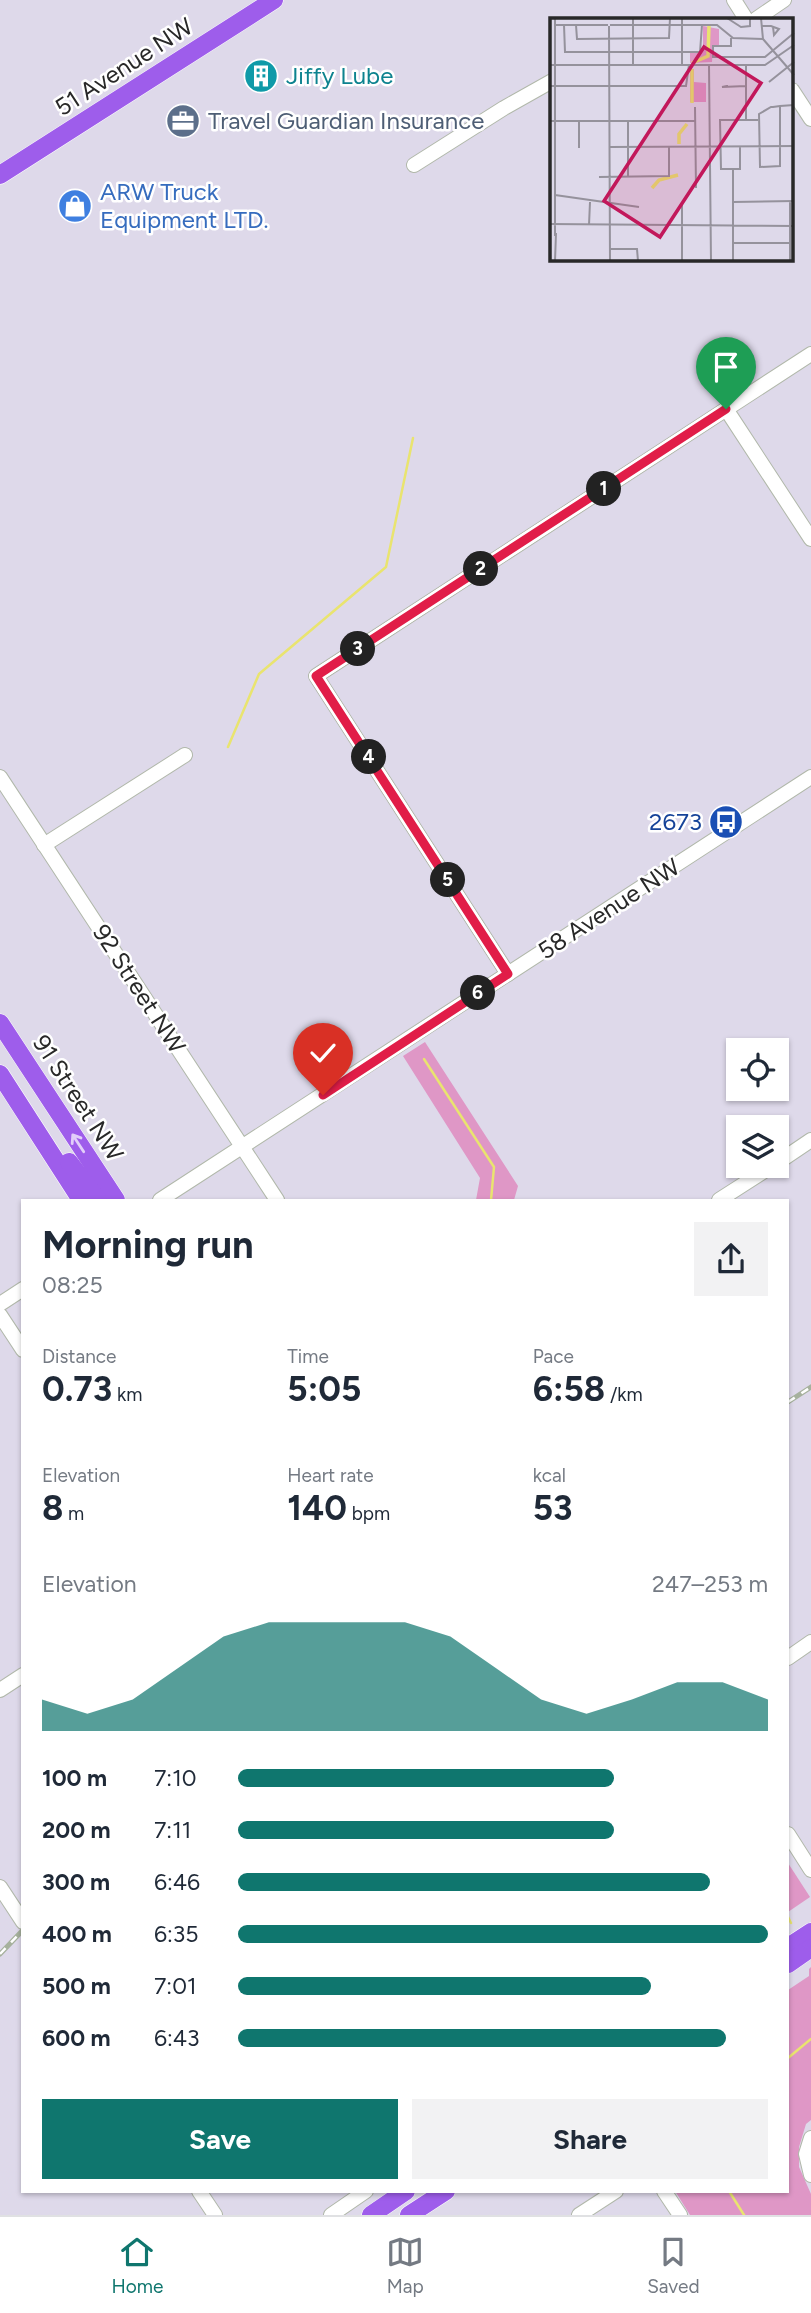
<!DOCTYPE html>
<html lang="en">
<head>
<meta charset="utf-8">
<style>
  :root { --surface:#fff; --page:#f2f2f3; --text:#1f2937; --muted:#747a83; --line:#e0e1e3; --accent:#0f766e }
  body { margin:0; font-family:Figtree,sans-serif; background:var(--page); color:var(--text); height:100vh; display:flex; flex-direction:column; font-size:26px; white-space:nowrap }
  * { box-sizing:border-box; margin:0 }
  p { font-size:23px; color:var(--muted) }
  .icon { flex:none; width:38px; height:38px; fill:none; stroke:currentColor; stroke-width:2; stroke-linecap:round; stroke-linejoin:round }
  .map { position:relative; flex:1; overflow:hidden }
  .details { position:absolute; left:21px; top:1199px; width:768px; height:994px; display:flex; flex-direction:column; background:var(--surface); border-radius:0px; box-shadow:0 2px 5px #0004 }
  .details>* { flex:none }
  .buttons { position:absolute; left:726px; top:1038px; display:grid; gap:14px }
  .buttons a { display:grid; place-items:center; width:63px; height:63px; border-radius:0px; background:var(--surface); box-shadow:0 2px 5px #0004; font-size:35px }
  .pin { position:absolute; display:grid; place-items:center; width:60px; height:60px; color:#fff; margin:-72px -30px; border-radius:50% 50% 50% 0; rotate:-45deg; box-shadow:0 0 7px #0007 }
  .pin .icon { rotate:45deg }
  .km { position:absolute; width:35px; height:35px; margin:-18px; border-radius:50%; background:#222; color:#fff; font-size:19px; line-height:35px; text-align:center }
  .round { display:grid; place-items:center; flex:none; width:74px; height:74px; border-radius:0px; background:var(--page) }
  .overview { display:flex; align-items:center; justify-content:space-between; height:119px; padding:0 21px }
  h1 { font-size:38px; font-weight:700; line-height:52px }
  .stats { display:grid; grid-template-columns:repeat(3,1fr); gap:10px; height:119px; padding:7px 21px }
  .stats div { display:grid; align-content:center }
  .stats b { font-size:35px; font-weight:700 }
  .stats small { font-size:19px; font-weight:400 }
  .stats p { font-size:19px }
  .chart { height:196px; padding:14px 21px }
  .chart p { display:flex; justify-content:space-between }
  .chart svg { width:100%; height:126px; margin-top:7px; fill:var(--accent); opacity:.7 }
  .primary-button { display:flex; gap:14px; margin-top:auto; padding:14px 21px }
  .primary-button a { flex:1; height:80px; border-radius:0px; background:var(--accent); color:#fff; font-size:28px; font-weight:700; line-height:80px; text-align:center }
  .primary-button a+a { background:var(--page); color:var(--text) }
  ul { padding:0 21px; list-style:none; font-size:23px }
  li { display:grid; grid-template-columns:112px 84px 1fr; align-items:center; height:52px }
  li i { height:18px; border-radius:9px; background:var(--accent) }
  .tabs { display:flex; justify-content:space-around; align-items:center; height:98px; border-top:2px solid var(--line); background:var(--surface); font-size:19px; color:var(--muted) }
  .tabs a { display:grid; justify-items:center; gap:4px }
  .tabs .selected { color:var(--accent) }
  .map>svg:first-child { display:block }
  .green { fill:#df97c6 }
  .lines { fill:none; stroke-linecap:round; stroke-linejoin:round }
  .stream { stroke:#e9e46f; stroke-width:2.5 }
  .minor-casing { stroke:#b1b8aa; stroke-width:16 }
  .major-casing { stroke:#fff; stroke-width:19 }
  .minor { stroke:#fff; stroke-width:14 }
  .major { stroke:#9e5deb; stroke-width:18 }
  .rail-casing { stroke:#a6b19d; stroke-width:5 }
  .rail { stroke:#fff; stroke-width:2.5; stroke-dasharray:8; stroke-linecap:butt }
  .oneway { stroke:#e2cef9 }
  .route-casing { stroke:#fff; stroke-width:14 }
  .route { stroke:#e11d48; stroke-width:9 }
  .labels { text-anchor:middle; stroke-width:5; stroke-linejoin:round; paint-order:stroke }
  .street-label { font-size:24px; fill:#282828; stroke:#fff }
  .culture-label { font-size:24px; fill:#0d838f; stroke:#fff; text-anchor:start }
  .service-label { font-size:24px; fill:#4e5e75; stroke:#fff; text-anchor:start }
  .shop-label { font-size:24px; fill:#366cbe; stroke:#fff; text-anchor:start }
  .transit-label { font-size:24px; fill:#164399; stroke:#fff; text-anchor:end }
  .inset-river { fill:none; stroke:#e9e46f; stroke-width:3.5 }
  .inset-road { fill:none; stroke:#95929c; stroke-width:2 }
  .view { fill:#c2185b; fill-opacity:0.15; stroke:#c2185b; stroke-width:3.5 }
  .inset-edge { fill:none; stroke:#282828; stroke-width:3.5 }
</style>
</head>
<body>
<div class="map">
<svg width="811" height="2215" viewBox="0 0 811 2215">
  <rect width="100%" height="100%" fill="#ded9ea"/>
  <g class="green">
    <path d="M425,1042l93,144 -4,14h-38l4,-22 -77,-122z"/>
    <path d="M788,1863l22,34 -22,15z"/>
    <path d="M811,1967v153l-5,4 -7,23v20l12,27v21h-121l-15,-24h113v-201l21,-14v-7z"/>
  </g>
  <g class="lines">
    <g class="stream">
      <path d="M228,747l31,-73 127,-107 27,-129"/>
      <path d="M424,1059l70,108 -3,33"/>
      <path d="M788,1917l3,6"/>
      <path d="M788,2058l23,-19"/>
      <path d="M729,2191l15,24"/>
    </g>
    <g class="minor-casing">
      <g id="minor">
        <path d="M734,0l12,19"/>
        <path d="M756,19l28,-19"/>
        <path d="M792,90l19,29"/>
        <path d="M414,165l90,-57 48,-27"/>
        <path d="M726,409l85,130"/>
        <path d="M0,777l277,423"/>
        <path d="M44,845l141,-90"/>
        <path d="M508,974l-192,-298 495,-322"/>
        <path d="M777,1163l34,-23"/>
        <path d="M160,1200l651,-423"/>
        <path d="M719,1200l53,-34"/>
        <path d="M0,1304l23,-15"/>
        <path d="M0,1315l23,35"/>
        <path d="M788,1658l23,-16"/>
        <path d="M0,1690l23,-15"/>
        <path d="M788,1834l23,36"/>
        <path d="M0,1887l23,35"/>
        <path d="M811,2138l-5,16 5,21"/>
        <path d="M199,2191l16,24"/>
        <path d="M664,2191l16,24"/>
        <path d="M331,2215l35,-24"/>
        <path d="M579,2215l37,-24"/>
      </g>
    </g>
    <g class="major-casing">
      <g id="major">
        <path d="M0,175l274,-175"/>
        <path d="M0,1023l116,177"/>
        <path d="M0,1074l81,126"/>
        <path d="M69,1162l29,38"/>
        <path d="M788,1947l23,-15"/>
        <path d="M788,1964l23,-16"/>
        <path d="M371,2215l35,-24"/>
        <path d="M409,2215l37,-24"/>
      </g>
    </g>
    <use href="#minor" class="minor"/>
    <use href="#major" class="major"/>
    <g class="rail-casing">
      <g id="rail">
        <path d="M788,1402l23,-15"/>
        <path d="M0,1954l23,-24"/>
      </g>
    </g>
    <use href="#rail" class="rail"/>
  </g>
  <defs><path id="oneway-shaft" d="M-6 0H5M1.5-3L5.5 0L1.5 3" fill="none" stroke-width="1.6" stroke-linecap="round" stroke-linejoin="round" transform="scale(1.75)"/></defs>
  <use class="oneway" href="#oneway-shaft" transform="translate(78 1143) rotate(-123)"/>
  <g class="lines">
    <g class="route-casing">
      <path id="route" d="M323,1095l185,-121 -192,-298 410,-267"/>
    </g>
    <use href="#route" class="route"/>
  </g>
  <defs>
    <g id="building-disc" transform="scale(1.75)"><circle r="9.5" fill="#0f9aa8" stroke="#fff"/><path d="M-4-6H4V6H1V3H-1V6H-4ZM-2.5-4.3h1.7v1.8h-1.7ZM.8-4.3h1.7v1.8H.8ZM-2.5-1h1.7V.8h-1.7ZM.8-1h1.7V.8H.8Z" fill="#fff"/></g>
    <g id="office-disc" transform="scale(1.75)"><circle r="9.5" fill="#5c6f8a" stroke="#fff"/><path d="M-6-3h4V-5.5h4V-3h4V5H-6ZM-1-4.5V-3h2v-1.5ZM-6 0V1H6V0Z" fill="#fff"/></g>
    <g id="shop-disc" transform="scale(1.75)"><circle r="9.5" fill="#3f7fe0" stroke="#fff"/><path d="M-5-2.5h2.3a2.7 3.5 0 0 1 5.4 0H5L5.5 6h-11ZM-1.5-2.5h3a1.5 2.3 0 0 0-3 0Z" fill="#fff"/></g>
    <g id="bus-disc" transform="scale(1.75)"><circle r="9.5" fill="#1a4fb4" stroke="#fff"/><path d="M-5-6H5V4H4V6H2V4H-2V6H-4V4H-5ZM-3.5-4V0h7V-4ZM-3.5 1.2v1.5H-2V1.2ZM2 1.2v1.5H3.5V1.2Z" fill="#fff"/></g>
  </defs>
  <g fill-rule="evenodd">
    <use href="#building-disc" x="261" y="76"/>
    <use href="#office-disc" x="183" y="121"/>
    <use href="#shop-disc" x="75" y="206"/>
    <use href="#bus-disc" x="726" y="822"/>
  </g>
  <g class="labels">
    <g class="street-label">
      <text transform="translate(124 67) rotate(-33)" y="8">51 Avenue NW</text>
      <text transform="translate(609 909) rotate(-33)" y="8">58 Avenue NW</text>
      <text transform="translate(139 989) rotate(57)" y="8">92 Street NW</text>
      <text transform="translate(78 1098) rotate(57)" y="8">91 Street NW</text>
    </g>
    <g class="culture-label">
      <text x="286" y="84">Jiffy Lube</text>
    </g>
    <g class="service-label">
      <text x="208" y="129">Travel Guardian Insurance</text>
    </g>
    <g class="shop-label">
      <text x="100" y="200">ARW Truck<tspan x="100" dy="28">Equipment LTD.</tspan></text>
    </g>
    <g class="transit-label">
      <text x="702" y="830">2673</text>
    </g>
  </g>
  <g transform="translate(550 18)">
    <rect width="243" height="243" fill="#ded9ea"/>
    <path d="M153,8l16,3v16h-6l-1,17 -22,1v-10l13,-3zM140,51h4v13l12,1v19h-16z" fill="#df97c6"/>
    <path class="inset-river" d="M142,45l16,-7 1,-30M142,85v-34M129,126v-10l8,-10M102,170l7,-8 19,-5"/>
    <path class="inset-road" d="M5,0v218M132,0v47M177,0l14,9 9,-1v-8M211,0l2,21 31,36M4,7h54M14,7l1,27h135l2,-27M26,7l1,14 92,-1 1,-20M60,7h107l16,13 30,1M59,8l1,235M211,8h10l8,3 -5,6 -1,-8M181,20v8h-18v11h52l29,-24M0,47h215l29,-20M159,47l2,196M83,48v-48M196,48v54M219,64l25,-20M0,68h136l3,-21M178,68l-6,1 24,-1M230,88v60l-20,1 -1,-53 12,-7h2l7,-1 14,-1M145,89l1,81M0,103h146M29,103v27M78,103v55M190,128v23h-19l-1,-49h38M59,129l185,-1M183,152v91M49,159l70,-1v-29M5,177l84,12M183,184l61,-1M132,187v56M0,206l244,2M39,207l1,-23M183,225h57M60,231h27l1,12M5,243l1,-28M240,243v-59"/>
    <path class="view" d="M154,29l57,36 -101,154 -56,-36z"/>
    <rect width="243" height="243" class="inset-edge"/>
  </g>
</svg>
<div class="buttons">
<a><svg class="icon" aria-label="locate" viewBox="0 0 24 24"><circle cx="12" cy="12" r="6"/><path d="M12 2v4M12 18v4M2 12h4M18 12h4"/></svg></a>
<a><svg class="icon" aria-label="layers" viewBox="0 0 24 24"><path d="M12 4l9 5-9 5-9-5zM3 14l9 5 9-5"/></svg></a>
</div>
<div class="pin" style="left:726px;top:409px;background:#1e9e55"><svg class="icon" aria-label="arrive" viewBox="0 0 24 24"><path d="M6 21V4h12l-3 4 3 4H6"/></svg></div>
<div class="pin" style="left:323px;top:1095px;background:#d93025"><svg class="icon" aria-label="check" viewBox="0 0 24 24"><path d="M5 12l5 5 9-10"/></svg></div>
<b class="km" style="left:604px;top:489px">1</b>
<b class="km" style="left:481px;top:569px">2</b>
<b class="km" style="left:358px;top:649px">3</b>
<b class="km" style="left:369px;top:757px">4</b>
<b class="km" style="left:448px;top:880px">5</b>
<b class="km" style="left:478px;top:993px">6</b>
<section class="details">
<div class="overview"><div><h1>Morning run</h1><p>08:25</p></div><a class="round"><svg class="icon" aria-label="share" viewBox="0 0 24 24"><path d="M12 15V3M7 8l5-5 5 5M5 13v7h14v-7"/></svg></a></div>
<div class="stats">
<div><p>Distance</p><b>0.73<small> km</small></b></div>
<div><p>Time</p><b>5:05</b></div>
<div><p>Pace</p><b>6:58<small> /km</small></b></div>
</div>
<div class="stats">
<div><p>Elevation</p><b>8<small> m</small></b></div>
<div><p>Heart rate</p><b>140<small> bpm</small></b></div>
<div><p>kcal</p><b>53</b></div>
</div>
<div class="chart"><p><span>Elevation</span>247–253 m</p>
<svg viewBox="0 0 160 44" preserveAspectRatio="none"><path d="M0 44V33L10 38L20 33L30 22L40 11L50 6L60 6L70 6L80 6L90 11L100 22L110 33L120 38L130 33L140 27L150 27L160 33V44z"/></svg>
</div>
<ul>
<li><b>100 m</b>7:10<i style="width:71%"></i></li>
<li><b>200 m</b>7:11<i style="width:71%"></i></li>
<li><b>300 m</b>6:46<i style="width:89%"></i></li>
<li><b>400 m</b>6:35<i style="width:100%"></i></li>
<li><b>500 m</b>7:01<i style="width:78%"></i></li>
<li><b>600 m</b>6:43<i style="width:92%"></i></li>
</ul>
<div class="primary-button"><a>Save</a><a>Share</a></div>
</section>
</div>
<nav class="tabs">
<a class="selected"><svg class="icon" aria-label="home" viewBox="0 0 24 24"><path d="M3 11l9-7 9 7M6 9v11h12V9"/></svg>Home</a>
<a><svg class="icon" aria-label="map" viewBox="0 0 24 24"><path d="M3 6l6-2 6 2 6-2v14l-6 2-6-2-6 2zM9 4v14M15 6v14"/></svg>Map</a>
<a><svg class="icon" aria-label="saved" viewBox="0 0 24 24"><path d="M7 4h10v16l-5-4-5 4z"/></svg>Saved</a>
</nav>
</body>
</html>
